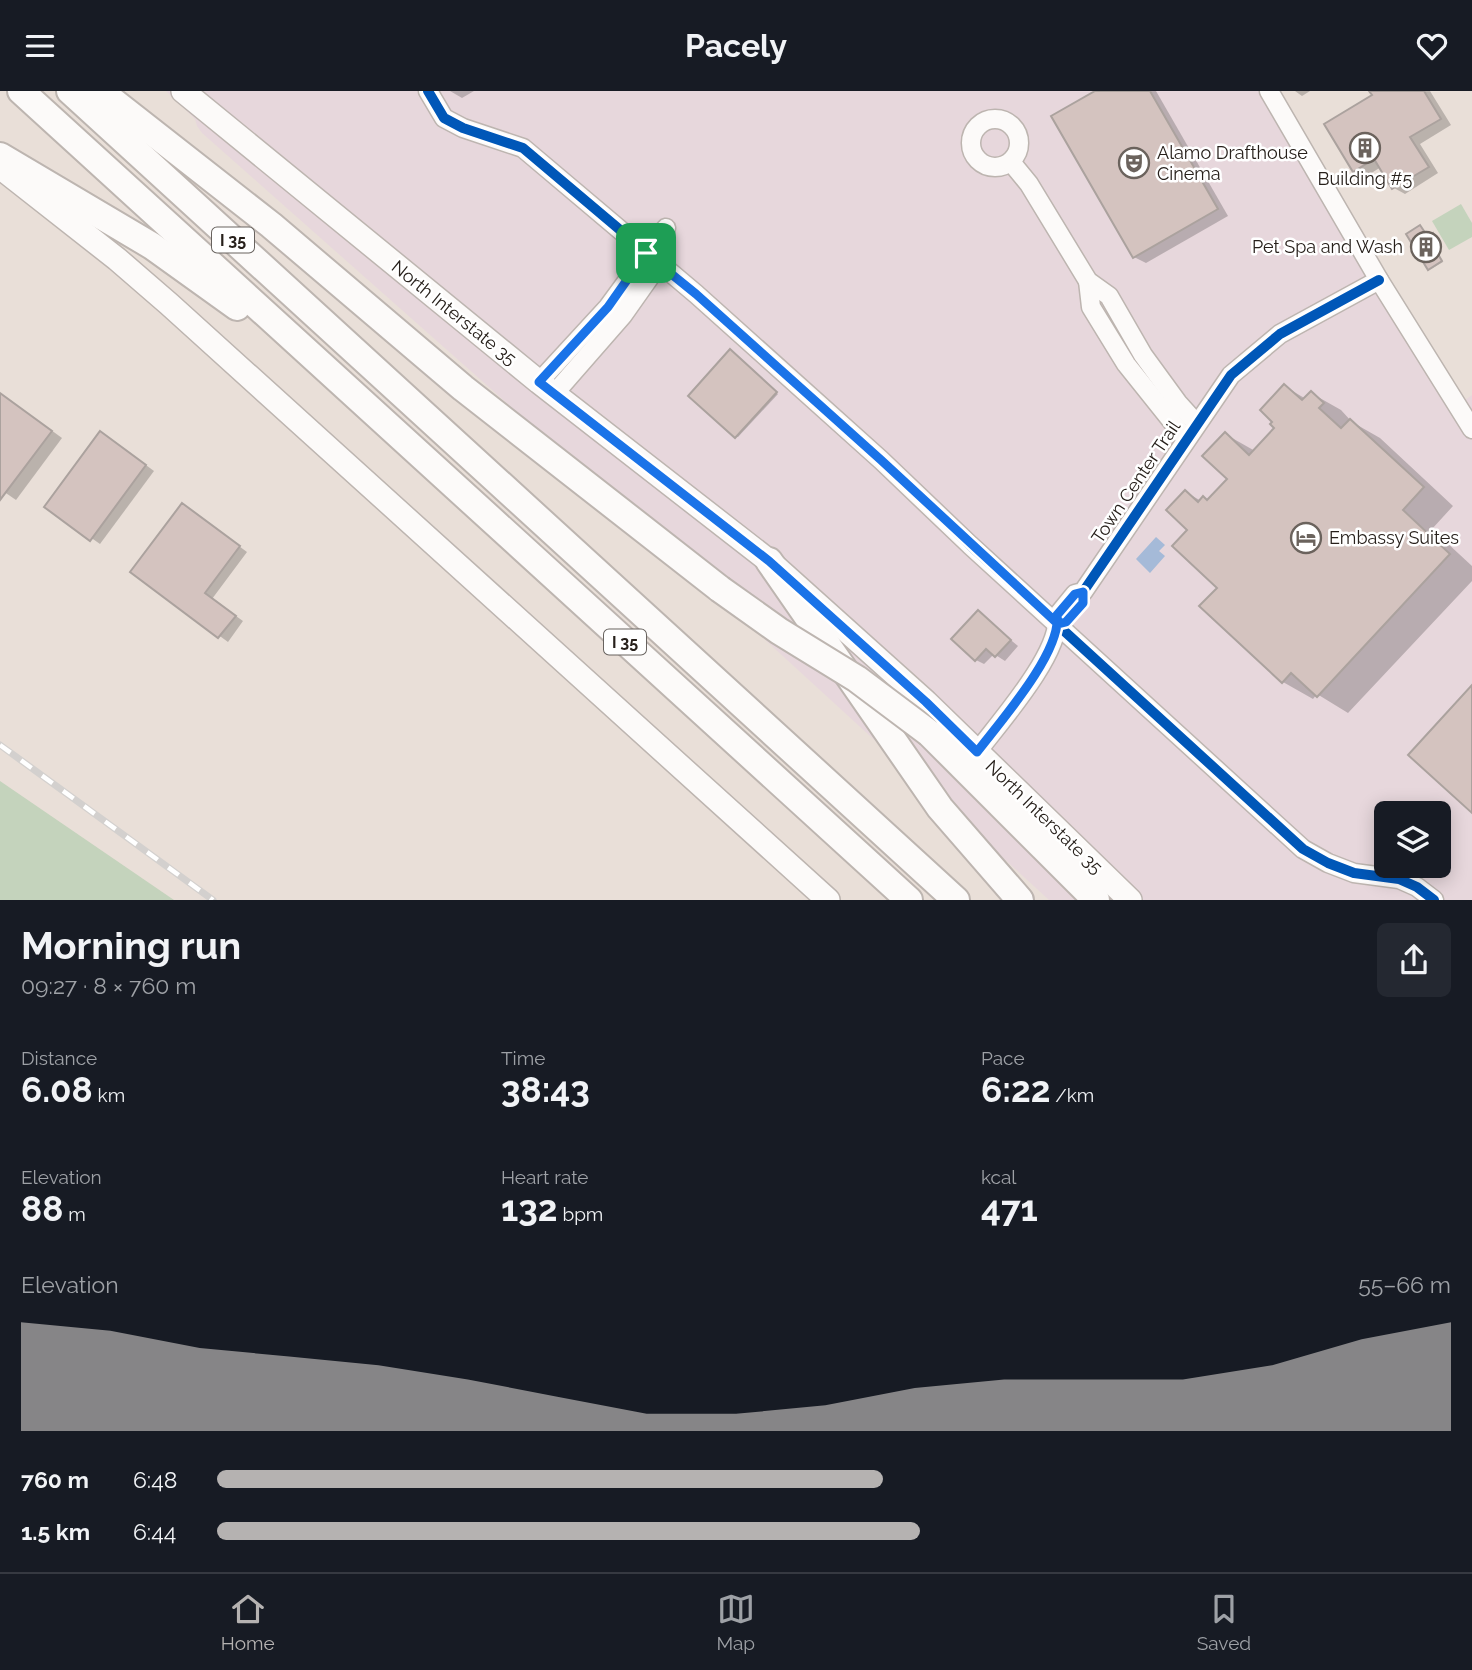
<!DOCTYPE html>
<html lang="en">
<head>
<meta charset="utf-8">
<style>
  :root { --surface:#171b24; --page:#242831; --text:#f1f3f6; --muted:#9ea1a6; --line:#363941; --accent:#b5b2b1 }
  body { margin:0; font-family:Raleway,sans-serif; background:var(--page); color:var(--text); height:100vh; display:flex; flex-direction:column; font-size:26px; white-space:nowrap }
  * { box-sizing:border-box; margin:0 }
  p { font-size:23px; color:var(--muted) }
  .icon { flex:none; width:38px; height:38px; fill:none; stroke:currentColor; stroke-width:2; stroke-linecap:round; stroke-linejoin:round }
  .map { position:relative; height:809px; overflow:hidden }
  .side { display:flex; flex-direction:column; background:var(--surface); flex:1 }
  .side>* { flex:none }
  .fabs { position:absolute; left:1374px; top:710px; display:grid; gap:14px }
  .fabs a { display:grid; place-items:center; width:77px; height:77px; border-radius:10px; background:var(--surface); box-shadow:0 4px 18px #0003; font-size:35px }
  .pin { position:absolute; display:grid; place-items:center; width:60px; height:60px; color:#fff; margin:-30px; border-radius:14px; box-shadow:0 4px 10px #0006 }
  .round { display:grid; place-items:center; flex:none; width:74px; height:74px; border-radius:10px; background:var(--page) }
  .head { display:flex; align-items:center; justify-content:space-between; height:119px; padding:0 21px }
  h1 { font-size:38px; font-weight:700; line-height:52px }
  .figures { display:grid; grid-template-columns:repeat(3,1fr); gap:10px; height:119px; padding:7px 21px }
  .figures div { display:grid; align-content:center }
  .figures b { font-size:35px; font-weight:700 }
  .figures small { font-size:19px; font-weight:400 }
  .figures p { font-size:19px }
  .chart { height:196px; padding:14px 21px }
  .chart p { display:flex; justify-content:space-between }
  .chart svg { width:100%; height:126px; margin-top:7px; fill:var(--accent); opacity:.7 }
  ul { padding:0 21px; list-style:none; font-size:23px }
  li { display:grid; grid-template-columns:112px 84px 1fr; align-items:center; height:52px }
  li i { height:18px; border-radius:9px; background:var(--accent) }
  header { display:flex; justify-content:space-between; align-items:center; height:91px; padding:0 21px; background:var(--surface); font-size:32px; font-weight:700 }
  .menu { display:flex; justify-content:space-around; align-items:center; height:98px; border-top:2px solid var(--line); background:var(--surface); font-size:19px; color:var(--muted) }
  .menu a { display:grid; justify-items:center; gap:4px }
  .menu .active { color:var(--accent) }
  .map>svg:first-child { display:block }
  .commercial { fill:#e7d7dc; fill-rule:evenodd }
  .green { fill:#c4d3bc }
  .water { fill:#a5bad8 }
  .shadow { fill:#0003 }
  .building { fill:#d4c3bf; stroke:#aba29e; stroke-width:2 }
  .lines { fill:none; stroke-linecap:round; stroke-linejoin:round }
  .minor-casing { stroke:#bdb5b0; stroke-width:21 }
  .major-casing { stroke:#bdb5b0; stroke-width:26 }
  .highway-casing { stroke:#bdb5b0; stroke-width:30 }
  .minor { stroke:#fcfaf9; stroke-width:18 }
  .major { stroke:#fcfaf9; stroke-width:23 }
  .highway { stroke:#fcfaf9; stroke-width:26 }
  .rail-casing { stroke:#d3d0ce; stroke-width:7 }
  .rail { stroke:#fff; stroke-width:4.5; stroke-dasharray:13; stroke-linecap:butt }
  .highway-bridge-casing { stroke:#bdb5b0; stroke-width:30; stroke-linecap:butt }
  .highway-bridge { stroke:#fcfaf9; stroke-width:26 }
  .cycleway-casing { stroke:#fff; stroke-width:15 }
  .cycleway { stroke:#0057b8; stroke-width:10 }
  .route-casing { stroke:#fff; stroke-width:14 }
  .route { stroke:#1a73e8; stroke-width:9 }
  .labels { text-anchor:middle; stroke-width:5; stroke-linejoin:round; paint-order:stroke }
  .shield { fill:#fff; stroke:#68635f; stroke-width:2 }
  .shield-label { font-size:16px; font-weight:bold; fill:#27201b }
  .poi-label { font-size:18px; fill:#27201b; stroke:#fff; text-anchor:start }
  .street-label { font-size:18px; fill:#27201b; stroke:#fff }
</style>
</head>
<body>
<header><svg class="icon" aria-label="menu" viewBox="0 0 24 24"><path d="M4 6h16M4 12h16M4 18h16"/></svg>Pacely<svg class="icon" aria-label="heart" viewBox="0 0 24 24"><path d="M12 20l-8-8c-3-5 5-10 8-4 3-6 11-1 8 4z"/></svg></header>
<div class="map">
<svg width="1472" height="809" viewBox="0 0 1472 809">
  <rect width="100%" height="100%" fill="#e9dfd8"/>
  <path class="commercial" d="M166,0h1105l187,314 14,-10v505h-423l-550,-504 -297,-263 -5,-7 -2,-7zM1386,723h52v52h-52z"/>
  <g class="green">
    <path d="M1461,113l11,19v14l-23,13 -17,-29z"/>
    <path d="M0,690l174,119h-174z"/>
  </g>
  <path class="water" d="M1156,446l9,8 -6,6 6,5 -15,17 -14,-14z"/>
  <g class="shadow">
    <path d="M450,0h24l-12,7z"/>
    <path d="M1098,0h58l72,125 -82,47 -12,-6z"/>
    <path d="M1295,0h15l-8,5z"/>
    <path d="M1371,0h59l21,34 -31,19 18,29 -33,21 -11,-6 -13,-21 -16,10 -11,-7 20,-74z"/>
    <path d="M1420,136l8,11 7,-1 6,10 -5,3 7,12 -12,7z"/>
    <path d="M732,262l46,41 -40,43 -2,-1z"/>
    <path d="M1284,295l22,13 5,-6 30,17 11,12 28,16 73,68 -21,23 40,37v15l-124,132 -31,-19 -4,5 -30,-17 -64,-94 -29,-58 -4,-38 15,9 7,1 21,-23 -4,-45 30,17 22,-23z"/>
    <path d="M0,302l62,45 -46,62 -16,-11z"/>
    <path d="M109,347l45,33 -54,73 -54,-38z"/>
    <path d="M190,419l57,42 -35,47 31,22 -15,21 -96,-70z"/>
    <path d="M978,522l40,33 -13,15 -11,-7 -10,10 -8,-4z"/>
  </g>
  <g class="building">
    <path d="M1095,0h55l68,118 -85,49 -82,-142z"/>
    <path d="M1369,0h55l17,28 -31,18 19,30 -37,22 -18,-30 -21,13 -29,-48 48,-29z"/>
    <path d="M1420,134l8,12 5,-4 7,13 -5,3 7,12 -14,9 -22,-36z"/>
    <path d="M730,258l47,43 -42,46 -47,-42z"/>
    <path d="M1284,293l18,16 9,-9 13,12 -5,5 22,20 9,-9 74,68 -21,23 47,44 -133,143 -26,-24 -9,10 -83,-77 18,-18 -45,-42 15,-16 -21,-20 19,-20 13,12 5,-6 4,4 20,-21 -25,-23 23,-24 24,23 25,-27 -4,-4 2,-2 -12,-12z"/>
    <path d="M0,302l52,38 -52,69z"/>
    <path d="M100,340l46,34 -56,76 -46,-34z"/>
    <path d="M182,412l58,43 -35,47 31,23 -18,22 -88,-66z"/>
    <path d="M978,519l33,30 -16,17 -9,-8 -11,12 -24,-22z"/>
    <path d="M1472,594v128l-64,-58z"/>
  </g>
  <g class="lines">
    <g class="minor-casing">
      <g id="minor">
        <path d="M428,0l16,27 19,10 60,20 173,146 185,166 89,85 333,304 25,14 26,10 45,6 18,8 17,13"/>
        <path d="M1269,0l110,189 93,149"/>
        <circle cx="995" cy="52" r="24"/>
        <path d="M1011,71l18,22 59,97 21,15 34,59 35,48 19,21"/>
        <path d="M1088,190l3,26 35,57 60,75"/>
        <path d="M539,291l69,-75 58,-79"/>
        <path d="M554,303l69,-79 36,-51 -1,-11"/>
        <path d="M977,661c22,-29 85,-100 80,-136l18,-22 8,-2 148,-217 49,-41 99,-54"/>
      </g>
    </g>
    <g class="major-casing">
      <g id="major">
        <path d="M183,0l356,291 230,179 157,141 204,198"/>
        <path d="M0,76l117,92 52,45 659,596"/>
      </g>
    </g>
    <g class="highway-casing">
      <g id="highway">
        <path d="M21,0l888,809"/>
        <path d="M70,0l886,809"/>
        <path d="M100,0l171,134 192,163 257,201"/>
        <path d="M0,65l152,90 85,61"/>
        <path d="M769,470l171,247 80,92"/>
        <path d="M929,642l167,167"/>
      </g>
    </g>
    <use href="#minor" class="minor"/>
    <use href="#major" class="major"/>
    <use href="#highway" class="highway"/>
    <g class="rail-casing">
      <path id="rail" d="M0,654l213,155"/>
    </g>
    <use href="#rail" class="rail"/>
    <g class="highway-bridge-casing">
      <path id="highway-bridge" d="M720,498l59,42 78,48 72,54"/>
    </g>
    <use href="#highway-bridge" class="highway-bridge"/>
    <g class="cycleway-casing">
      <g id="cycleway">
        <path d="M428,0l16,27 19,10 60,20 173,146 185,166 89,85 333,304 25,14 26,10 45,6 18,8 17,13"/>
        <path d="M977,661c22,-29 85,-100 80,-136l18,-22 8,-2 148,-217 49,-41 99,-54"/>
      </g>
    </g>
    <use href="#cycleway" class="cycleway"/>
  </g>
  <g class="lines">
    <g class="route-casing">
      <path id="route" d="M646,162l-38,54 -69,75 230,179 157,141 51,50c22,-29 85,-100 80,-137l18,-21 8,-2v11l-17,19 -8,2 -177,-164 -185,-166 -37,-30 -2,-20 -11,9"/>
    </g>
    <use href="#route" class="route"/>
  </g>
  <defs>
    <g id="building-ring" transform="scale(1.575)"><circle r="9.5" fill="#fff" stroke="#6b635d" stroke-width="1.5"/><path d="M-4-6H4V6H1V3H-1V6H-4ZM-2.5-4.3h1.7v1.8h-1.7ZM.8-4.3h1.7v1.8H.8ZM-2.5-1h1.7V.8h-1.7ZM.8-1h1.7V.8H.8Z" fill="#6b635d"/></g>
    <g id="theatre-ring" transform="scale(1.575)"><circle r="9.5" fill="#fff" stroke="#6b635d" stroke-width="1.5"/><path d="M-5-5.5Q0-4 5-5.5V0Q5 5 0 6Q-5 5-5 0ZM-3.3-2.5H-1v1.5H-3.3ZM1-2.5H3.3v1.5H1ZM-2.8 1Q0 5.5 2.8 1Z" fill="#6b635d"/></g>
    <g id="hotel-ring" transform="scale(1.575)"><circle r="9.5" fill="#fff" stroke="#6b635d" stroke-width="1.5"/><path d="M-6-4.5h1.5V1H6V5H4.5V3h-9V5H-6ZM-4 0a1.8 1.8 0 1 1 3.6 0ZM.5 0V-2.5h3Q6-2.5 6 0Z" fill="#6b635d"/></g>
  </defs>
  <g fill-rule="evenodd">
    <use href="#building-ring" x="1365" y="57"/>
    <use href="#theatre-ring" x="1134" y="72"/>
    <use href="#building-ring" x="1426" y="156"/>
    <use href="#hotel-ring" x="1306" y="447"/>
  </g>
  <g class="labels">
    <g class="shield">
      <rect x="212" y="136.5" width="42" height="25" rx="5"/>
      <rect x="604" y="538.5" width="42" height="25" rx="5"/>
    </g>
    <g class="shield-label">
      <text x="233" y="155">I 35</text>
      <text x="625" y="557">I 35</text>
    </g>
    <g class="poi-label">
      <text x="1157" y="68">Alamo Drafthouse<tspan x="1157" dy="21">Cinema</tspan></text>
      <text x="1365" y="94" text-anchor="middle">Building #5</text>
      <text x="1403" y="162" text-anchor="end">Pet Spa and Wash</text>
      <text x="1329" y="453">Embassy Suites</text>
    </g>
    <g class="street-label">
      <text transform="translate(454 222) rotate(39)" y="6">North Interstate 35</text>
      <text transform="translate(1136 391) rotate(-56)" y="6">Town Center Trail</text>
      <text transform="translate(1044 726) rotate(44)" y="6">North Interstate 35</text>
    </g>
  </g>
</svg>
<div class="fabs">
<a><svg class="icon" aria-label="layers" viewBox="0 0 24 24"><path d="M12 4l9 5-9 5-9-5zM3 14l9 5 9-5"/></svg></a>
</div>
<div class="pin" style="left:646px;top:162px;background:#1e9e55"><svg class="icon" aria-label="arrive" viewBox="0 0 24 24"><path d="M6 21V4h12l-3 4 3 4H6"/></svg></div>
</div>
<section class="side">
<div class="head"><div><h1>Morning run</h1><p>09:27 · 8 × 760 m</p></div><a class="round"><svg class="icon" aria-label="share" viewBox="0 0 24 24"><path d="M12 15V3M7 8l5-5 5 5M5 13v7h14v-7"/></svg></a></div>
<div class="figures">
<div><p>Distance</p><b>6.08<small> km</small></b></div>
<div><p>Time</p><b>38:43</b></div>
<div><p>Pace</p><b>6:22<small> /km</small></b></div>
</div>
<div class="figures">
<div><p>Elevation</p><b>88<small> m</small></b></div>
<div><p>Heart rate</p><b>132<small> bpm</small></b></div>
<div><p>kcal</p><b>471</b></div>
</div>
<div class="chart"><p><span>Elevation</span>55–66 m</p>
<svg viewBox="0 0 160 44" preserveAspectRatio="none"><path d="M0 44V6L10 9L20 15L30 18L40 21L50 26L60 32L70 38L80 38L90 35L100 29L110 26L120 26L130 26L140 21L150 12L160 6V44z"/></svg>
</div>
<ul>
<li><b>760 m</b>6:48<i style="width:54%"></i></li>
<li><b>1.5 km</b>6:44<i style="width:57%"></i></li>
</ul>
</section>
<nav class="menu">
<a class="active"><svg class="icon" aria-label="home" viewBox="0 0 24 24"><path d="M3 11l9-7 9 7M6 9v11h12V9"/></svg>Home</a>
<a><svg class="icon" aria-label="map" viewBox="0 0 24 24"><path d="M3 6l6-2 6 2 6-2v14l-6 2-6-2-6 2zM9 4v14M15 6v14"/></svg>Map</a>
<a><svg class="icon" aria-label="saved" viewBox="0 0 24 24"><path d="M7 4h10v16l-5-4-5 4z"/></svg>Saved</a>
</nav>
</body>
</html>
